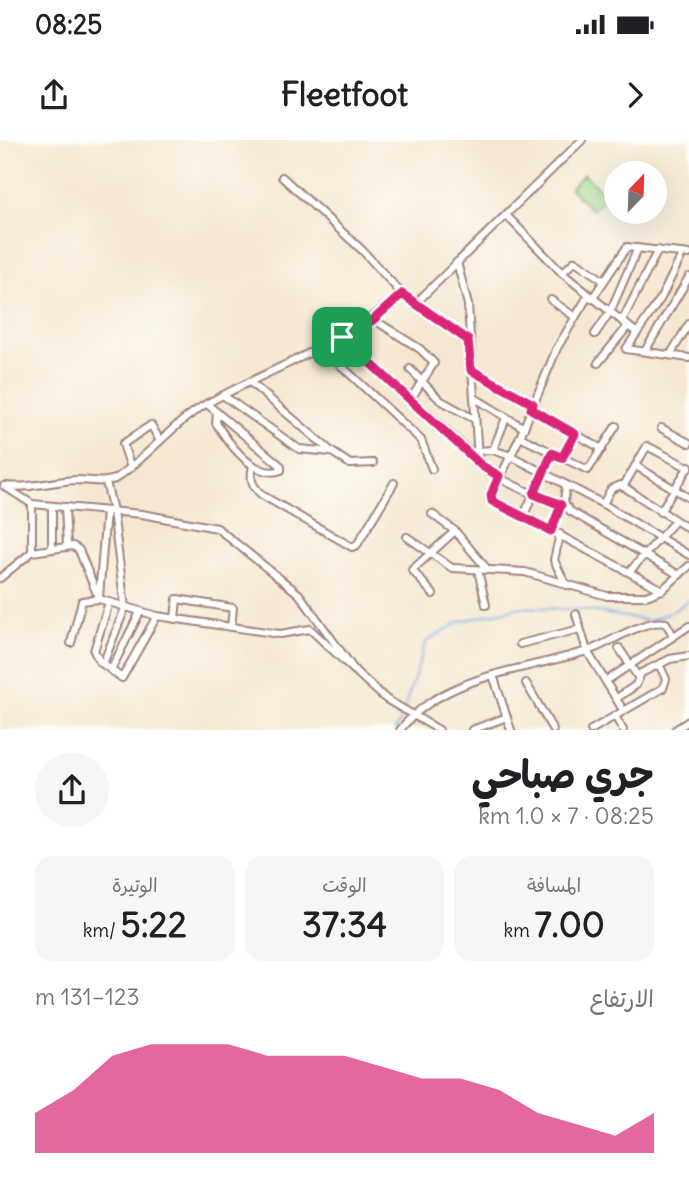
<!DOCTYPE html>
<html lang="ar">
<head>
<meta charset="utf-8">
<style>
  :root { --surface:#fff; --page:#f6f6f6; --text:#202124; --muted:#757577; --accent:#db2777 }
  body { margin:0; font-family:Delius,"Playpen Sans Arabic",sans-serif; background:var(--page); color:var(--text); direction:rtl; height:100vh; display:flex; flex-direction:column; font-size:26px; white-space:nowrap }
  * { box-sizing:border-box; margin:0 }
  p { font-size:23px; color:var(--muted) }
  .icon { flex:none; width:38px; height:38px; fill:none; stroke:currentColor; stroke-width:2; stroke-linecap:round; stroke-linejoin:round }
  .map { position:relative; height:590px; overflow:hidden; direction:ltr }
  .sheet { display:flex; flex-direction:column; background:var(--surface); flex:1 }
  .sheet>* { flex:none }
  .needle { width:46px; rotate:23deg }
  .tools { position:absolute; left:604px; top:21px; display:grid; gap:14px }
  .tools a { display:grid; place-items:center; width:63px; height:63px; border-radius:50%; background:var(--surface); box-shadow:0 7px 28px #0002; font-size:35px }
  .pin { position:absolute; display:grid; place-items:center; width:60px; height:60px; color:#fff; margin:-30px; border-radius:14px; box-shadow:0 4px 10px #0006 }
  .round { display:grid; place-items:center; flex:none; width:74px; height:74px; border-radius:37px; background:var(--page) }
  .head { display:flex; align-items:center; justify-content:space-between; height:119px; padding:0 35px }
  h1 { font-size:38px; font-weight:700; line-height:52px }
  .metrics { display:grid; grid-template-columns:repeat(3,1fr); gap:10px; height:119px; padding:7px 35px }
  .metrics div { display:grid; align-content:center; border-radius:18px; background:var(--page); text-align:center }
  .metrics b { font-size:35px; font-weight:700 }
  .metrics small { font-size:19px; font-weight:400 }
  .metrics p { font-size:19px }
  .chart { height:196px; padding:14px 35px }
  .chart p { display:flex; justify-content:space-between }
  .chart svg { width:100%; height:126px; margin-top:7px; fill:var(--accent); opacity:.7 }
  .status { display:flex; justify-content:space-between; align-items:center; height:49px; padding:0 35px; background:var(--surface); direction:ltr }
  .status svg { height:19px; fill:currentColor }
  header { display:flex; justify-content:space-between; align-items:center; height:91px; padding:0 35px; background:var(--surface); font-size:32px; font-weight:700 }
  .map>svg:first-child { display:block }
  .grass { fill:#a2d98b; stroke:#767c5b; stroke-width:2 }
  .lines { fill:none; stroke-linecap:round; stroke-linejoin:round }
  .stream { stroke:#7bade7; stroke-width:2 }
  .minor-casing { stroke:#a0847e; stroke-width:10 }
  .minor { stroke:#fff; stroke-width:6 }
  .route-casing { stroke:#fff; stroke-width:14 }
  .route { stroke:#db2777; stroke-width:9 }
</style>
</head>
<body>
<div class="status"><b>08:25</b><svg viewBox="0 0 49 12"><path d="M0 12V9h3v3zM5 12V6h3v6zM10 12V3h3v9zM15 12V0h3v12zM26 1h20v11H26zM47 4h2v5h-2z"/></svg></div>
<header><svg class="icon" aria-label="forward" viewBox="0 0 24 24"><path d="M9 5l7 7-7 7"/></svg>Fleetfoot<svg class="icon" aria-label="share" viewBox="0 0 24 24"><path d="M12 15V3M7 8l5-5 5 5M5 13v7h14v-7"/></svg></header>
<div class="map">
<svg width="689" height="590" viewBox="0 0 689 590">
  <rect width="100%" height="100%" fill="#fdfcf7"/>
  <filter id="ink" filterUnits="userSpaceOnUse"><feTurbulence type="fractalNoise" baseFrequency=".0143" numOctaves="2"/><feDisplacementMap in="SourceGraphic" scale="14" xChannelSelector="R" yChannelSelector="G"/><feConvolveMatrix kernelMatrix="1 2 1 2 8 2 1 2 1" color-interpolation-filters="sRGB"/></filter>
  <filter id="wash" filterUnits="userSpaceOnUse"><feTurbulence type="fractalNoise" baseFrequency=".00686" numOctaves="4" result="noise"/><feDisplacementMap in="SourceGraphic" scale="28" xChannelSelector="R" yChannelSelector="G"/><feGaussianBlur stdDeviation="1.57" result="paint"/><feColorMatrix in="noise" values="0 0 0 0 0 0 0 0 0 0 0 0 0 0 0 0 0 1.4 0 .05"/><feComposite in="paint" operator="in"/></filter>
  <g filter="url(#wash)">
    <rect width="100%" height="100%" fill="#f5e8d2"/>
    <path class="grass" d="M584,34l22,22 -14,14 -22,-22z"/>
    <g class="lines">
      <g class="stream">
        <path d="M404,569l22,-67 33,-20 62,-15 64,3 65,11 25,-11 14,-10"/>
        <path d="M395,590l6,-10"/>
      </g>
    </g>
  </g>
  <g filter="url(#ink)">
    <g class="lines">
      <g class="minor-casing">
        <g id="minor">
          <path d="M282,37l80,73 40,44 66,46"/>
          <path d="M506,75l56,58 75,60"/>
          <path d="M683,113l-22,45 -35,51 63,9"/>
          <path d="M457,122l11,43 10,154c10,19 66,40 87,48"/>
          <path d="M562,133l13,-12 29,20"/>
          <path d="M588,156l-31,52 -37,89 -30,61 172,92 27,-24"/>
          <path d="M592,159l35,-52 62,7"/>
          <path d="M551,160l24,17"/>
          <path d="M416,163l166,-163"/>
          <path d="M373,179l47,30 14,14 -24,37"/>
          <path d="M622,181l36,-71"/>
          <path d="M595,194l15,-22 28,-64"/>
          <path d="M342,197l135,121"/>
          <path d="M321,207l100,93 11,29"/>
          <path d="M645,211l44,-74"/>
          <path d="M670,215l19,-31"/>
          <path d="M598,223l30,-37"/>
          <path d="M410,229l30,31 34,19"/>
          <path d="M471,230l62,34"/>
          <path d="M251,243l81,69"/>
          <path d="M224,256l75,53 33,3 18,12 23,-1"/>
          <path d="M475,258l49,30"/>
          <path d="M207,264l74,62v4c-27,10 -53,-28 -65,-47l1,-11"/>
          <path d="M531,269l71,40"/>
          <path d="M661,288l28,15"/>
          <path d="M520,297l68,33 28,-44"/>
          <path d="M493,310l13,-32"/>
          <path d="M476,311l17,-1 18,6 92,48 86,51"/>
          <path d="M562,318l13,-24"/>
          <path d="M253,325c-3,14 -2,20 9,30l90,52 5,-2 37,-62"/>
          <path d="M636,326l53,32"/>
          <path d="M131,328l-8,-24 28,-19 9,16"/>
          <path d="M566,345l-2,18 6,8 109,64"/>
          <path d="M4,346l28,18 110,10 75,14 82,66 56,77 31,28 53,31"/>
          <path d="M5,346c25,3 47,-5 72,-6 14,0 25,4 38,-1 33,-22 57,-55 91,-75 66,-36 138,-60 196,-110"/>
          <path d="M623,347l24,-41 42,22"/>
          <path d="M603,364l8,-15 10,-4 68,44"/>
          <path d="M52,366v41"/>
          <path d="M65,367l2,38"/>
          <path d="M660,372l29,-46"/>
          <path d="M432,374l23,17 32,38"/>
          <path d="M523,377l29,-64"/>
          <path d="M551,391l10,-26"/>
          <path d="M560,394l-6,26 12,25"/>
          <path d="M407,397l45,31 73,4 82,24h39l16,-6"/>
          <path d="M32,412v-48"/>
          <path d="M478,430l8,35"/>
          <path d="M630,431l45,-50"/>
          <path d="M0,438l32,-26 41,-6 6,4 20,49"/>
          <path d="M433,454l-21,-24 43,-39"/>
          <path d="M99,457l7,-86"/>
          <path d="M109,462l-15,49 6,11 22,16 35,-62"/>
          <path d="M576,474l11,37 36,59"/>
          <path d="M175,479l2,-20 56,9 -2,19"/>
          <path d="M71,503l11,-42 17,-2 58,17 123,18 30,-5 44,41"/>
          <path d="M520,504l60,-15"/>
          <path d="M619,508l19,29"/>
          <path d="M103,524l22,-56 -12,-97 -7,-29"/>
          <path d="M111,530l29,-58"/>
          <path d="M493,535l18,55"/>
          <path d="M606,541l83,-55"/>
          <path d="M526,543l27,47"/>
          <path d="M617,558l19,-13 5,-12 29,-14 19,-3"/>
          <path d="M615,576l8,14"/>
          <path d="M400,590c45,-57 126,-59 190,-80 23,-8 52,-31 76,-27l7,12"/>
          <path d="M472,590l35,-13"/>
          <path d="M591,590l72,-42 3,-9 -7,-15"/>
          <path d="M675,590l14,-9"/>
        </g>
      </g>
      <use href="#minor" class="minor"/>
    </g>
  </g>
  <g class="lines" filter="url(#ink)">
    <g class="route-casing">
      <path id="route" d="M402,154l66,46 3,30 62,34 -2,5 44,25 -13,24 -10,-5 -18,41 27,11 -10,26 -59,-30 -1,-6 8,-19 -17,-10 -140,-129 31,-17z"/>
    </g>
    <use href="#route" class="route"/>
  </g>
</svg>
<div class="tools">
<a><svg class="needle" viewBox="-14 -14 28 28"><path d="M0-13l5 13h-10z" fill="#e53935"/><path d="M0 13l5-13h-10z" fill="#757577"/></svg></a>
</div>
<div class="pin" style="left:342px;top:197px;background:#1e9e55"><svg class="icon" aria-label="arrive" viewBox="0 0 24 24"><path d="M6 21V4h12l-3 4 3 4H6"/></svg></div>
</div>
<section class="sheet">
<div class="head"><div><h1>جري صباحي</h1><p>08:25 · 7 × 1.0 km</p></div><a class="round"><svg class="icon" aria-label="share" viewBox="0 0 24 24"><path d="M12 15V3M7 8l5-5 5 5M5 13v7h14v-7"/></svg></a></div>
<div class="metrics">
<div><p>المسافة</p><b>7.00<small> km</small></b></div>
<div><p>الوقت</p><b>37:34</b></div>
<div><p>الوتيرة</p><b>5:22<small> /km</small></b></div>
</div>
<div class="chart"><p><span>الارتفاع</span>123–131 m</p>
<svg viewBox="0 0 160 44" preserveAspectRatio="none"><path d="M0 44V30L10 22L20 10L30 6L40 6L50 6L60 10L70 10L80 10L90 14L100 18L110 18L120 22L130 30L140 34L150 38L160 30V44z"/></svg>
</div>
</section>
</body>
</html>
